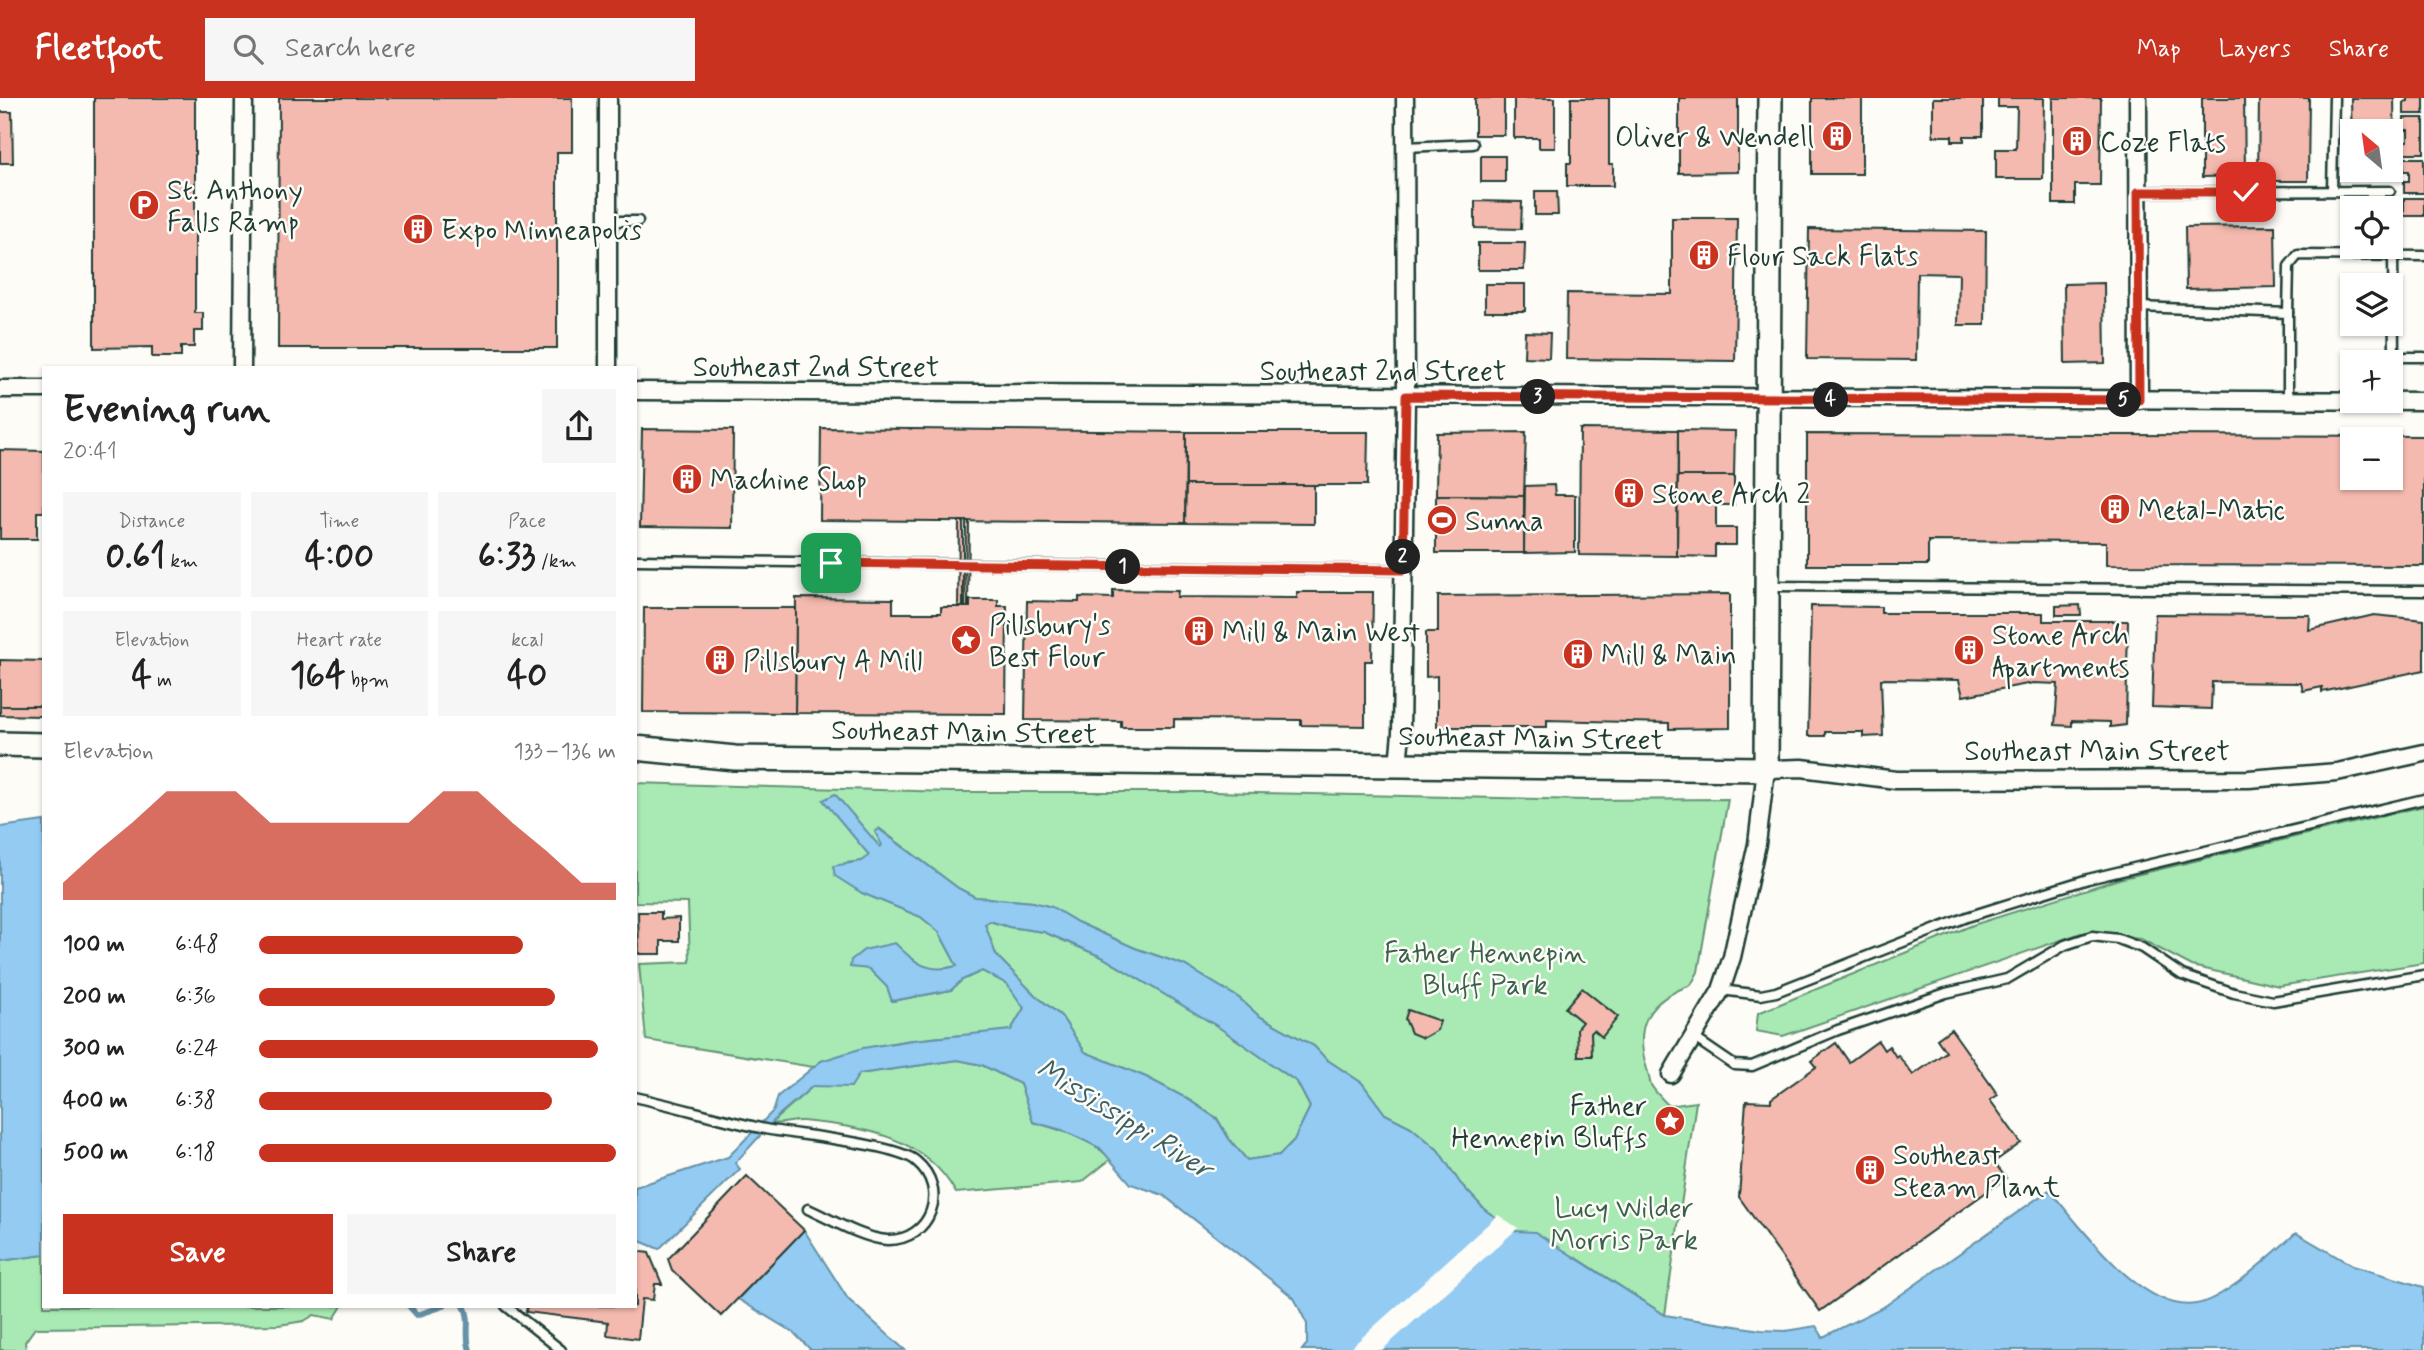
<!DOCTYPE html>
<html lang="en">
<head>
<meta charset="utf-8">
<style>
  :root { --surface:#fff; --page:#f6f6f6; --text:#222; --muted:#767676; --accent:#c8321e }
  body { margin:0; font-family:Mynerve,sans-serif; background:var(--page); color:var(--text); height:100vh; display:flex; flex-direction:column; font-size:26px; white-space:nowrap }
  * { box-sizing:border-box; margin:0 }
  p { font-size:23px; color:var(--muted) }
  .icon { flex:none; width:38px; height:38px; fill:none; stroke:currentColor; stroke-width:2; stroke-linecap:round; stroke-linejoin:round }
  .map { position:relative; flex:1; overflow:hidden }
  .panel { position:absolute; left:42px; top:268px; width:595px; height:942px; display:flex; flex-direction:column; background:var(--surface); border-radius:0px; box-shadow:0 2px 5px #0004 }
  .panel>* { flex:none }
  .needle { width:46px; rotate:331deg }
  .controls { position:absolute; left:2340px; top:21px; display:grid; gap:14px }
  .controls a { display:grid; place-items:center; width:63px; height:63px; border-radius:0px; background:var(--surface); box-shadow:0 2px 5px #0004; font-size:35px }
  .pin { position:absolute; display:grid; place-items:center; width:60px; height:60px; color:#fff; margin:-30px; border-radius:14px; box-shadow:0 4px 10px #0006 }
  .km { position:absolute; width:35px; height:35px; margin:-18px; border-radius:50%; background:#222; color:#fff; font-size:19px; line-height:35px; text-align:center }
  .round { display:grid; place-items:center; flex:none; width:74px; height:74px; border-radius:0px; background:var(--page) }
  .headline { display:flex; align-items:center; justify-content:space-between; height:119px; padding:0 21px }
  h1 { font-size:38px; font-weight:700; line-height:52px }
  .stats { display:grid; grid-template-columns:repeat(3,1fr); gap:10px; height:119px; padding:7px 21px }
  .stats div { display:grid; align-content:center; border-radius:0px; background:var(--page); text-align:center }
  .stats b { font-size:35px; font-weight:700 }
  .stats small { font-size:19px; font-weight:400 }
  .stats p { font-size:19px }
  .chart { height:196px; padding:14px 21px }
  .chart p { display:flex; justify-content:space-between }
  .chart svg { width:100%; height:126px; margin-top:7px; fill:var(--accent); opacity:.7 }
  .cta { display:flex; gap:14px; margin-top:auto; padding:14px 21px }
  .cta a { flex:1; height:80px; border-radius:0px; background:var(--accent); color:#fff; font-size:28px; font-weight:700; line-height:80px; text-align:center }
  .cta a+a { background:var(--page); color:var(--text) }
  ul { padding:0 21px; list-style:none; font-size:23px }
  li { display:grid; grid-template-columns:112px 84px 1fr; align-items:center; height:52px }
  li i { height:18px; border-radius:9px; background:var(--accent) }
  header { display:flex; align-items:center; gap:42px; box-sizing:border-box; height:98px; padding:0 35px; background:var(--accent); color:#fff }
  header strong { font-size:33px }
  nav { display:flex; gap:38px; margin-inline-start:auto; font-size:24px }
  .search { width:490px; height:63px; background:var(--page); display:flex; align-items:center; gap:18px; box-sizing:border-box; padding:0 24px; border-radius:0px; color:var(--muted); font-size:26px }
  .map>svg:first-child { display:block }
  .green { fill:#a9eab4; stroke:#649474; stroke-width:2 }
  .water { fill:#94cbf3; stroke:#6592a7; stroke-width:2; fill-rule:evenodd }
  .pier { fill:#fdfcf7 }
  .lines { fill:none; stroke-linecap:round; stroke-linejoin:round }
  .stream { stroke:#6592a7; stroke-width:6 }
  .building { fill:#f5baaf; stroke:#1f3d34; stroke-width:2; fill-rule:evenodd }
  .lane-casing { stroke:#1f3d34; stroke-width:13 }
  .street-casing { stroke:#1f3d34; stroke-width:21 }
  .secondary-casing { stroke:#1f3d34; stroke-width:28 }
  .lane { stroke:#fdfcf7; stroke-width:8 }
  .street { stroke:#fdfcf7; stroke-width:16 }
  .secondary { stroke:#fdfcf7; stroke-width:23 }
  .route-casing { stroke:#fff; stroke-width:14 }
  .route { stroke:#c8321e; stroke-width:9 }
  .labels { text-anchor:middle; stroke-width:5; stroke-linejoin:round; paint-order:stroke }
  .poi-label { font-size:28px; fill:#1f3d34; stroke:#fdfcf7; text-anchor:start }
  .street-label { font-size:28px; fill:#1f3d34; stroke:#fdfcf7 }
  .park-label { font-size:28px; fill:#3b604e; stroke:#fdfcf7 }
  .water-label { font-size:30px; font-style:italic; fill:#3c6064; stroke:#fdfcf7 }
</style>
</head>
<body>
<header>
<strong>Fleetfoot</strong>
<div class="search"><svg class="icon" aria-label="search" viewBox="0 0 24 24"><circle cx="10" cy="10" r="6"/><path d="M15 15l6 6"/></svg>Search here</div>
<nav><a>Map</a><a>Layers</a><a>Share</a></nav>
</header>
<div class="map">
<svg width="2424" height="1252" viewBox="0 0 2424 1252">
  <rect width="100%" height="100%" fill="#fdfcf7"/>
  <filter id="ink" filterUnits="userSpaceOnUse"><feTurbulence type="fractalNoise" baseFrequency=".0143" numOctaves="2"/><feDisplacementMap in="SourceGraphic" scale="14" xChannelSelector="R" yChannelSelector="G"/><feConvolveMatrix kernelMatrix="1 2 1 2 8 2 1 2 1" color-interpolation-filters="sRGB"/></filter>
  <g filter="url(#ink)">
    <g class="green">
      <path d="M635,685l316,9h261l377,8 139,-1 -30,173 -7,13c-43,15 -58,40 -44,84 2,5 2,11 4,16 4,7 12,15 18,21l27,-4 -31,213 -87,-56 -62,-28 -31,-21 -25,-27 -22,-33 -27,-23 -26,-13 -23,-31 -36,-24 -12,-13 -55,-30 -20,-18 -55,-33 -49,-17 -58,-26 -26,-15 -18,-5 -58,-5 -17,-9 -78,-59 2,17 -20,15 -17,2 17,30 59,24 18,15 18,34 -19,4 -20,-6 -49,4 18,19 5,14 59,-11 11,-10 20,-9 25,12 17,25 -13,22c-56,8 -113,6 -167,25 -11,4 -21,5 -31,12l-167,-27 -7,-76 51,-2 -2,-59 -53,-1z"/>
      <path d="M2424,708v157l-145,23 -87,-20 -51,-27 -60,-6 -298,103 -27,-5 2,-18 215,-88 146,-46z"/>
      <path d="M989,823l20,6 35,5 58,25 115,69 80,56 13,25 -16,33 -15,15 -32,5 -18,-21 -12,-21 -31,-20 -40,-21 -61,-25 -24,-36 -26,-21 -39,-40 -11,-31z"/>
      <path d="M958,962l24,5 38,19 13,38c28,8 57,16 78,37l-29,23 -126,11c-31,-57 -93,-66 -153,-72 -11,-1 -21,4 -32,2l42,-37 46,-12z"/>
      <path d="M44,1157v51h298l-8,13 -20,-4 -10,6 -25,4 -244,3 -10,14 1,8h-26v-89z"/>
    </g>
    <g class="water">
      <path d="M835,696l45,53 2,-2 -7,-13 4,-3 79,59 17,9 58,5 19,5 25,15 58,26 49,17 55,33 20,18 55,30 12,13 36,24 23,31 26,13 27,23 22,33 25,27 31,21 19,1 130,83 96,15 24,1 31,-5 7,11 62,-31 164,-116c32,36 92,123 147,114 30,-5 77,-51 100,-71l57,33 71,21v63h-1122l5,-6v-20l-13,-26 -131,-103 -32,-11 -31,-36 -38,-18 -29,-8 -13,-38 -38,-19 -24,-5 -99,14 -8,13 -38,-1 -33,28 -45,49 5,6 -81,80 -24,-10v-52l93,-30 46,-47 4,-14 43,-35 42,-13 50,-8 98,-10 13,-22 -17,-24 -25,-13 -20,9 -11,10 -59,11 -5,-14 -18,-18 -19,-2 1,-7 13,-10 31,-7c21,20 31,31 62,23l-18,-34 -18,-15 -59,-24 -27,-17 -2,-10 29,-5 7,-6 -46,-55zM990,823l19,6 35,5 58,25 115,69 80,56 13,25 -16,33 -14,15 -33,5 -18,-21 -12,-20 -31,-21 -40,-21 -61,-25 -24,-36 -26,-21 -39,-40 -11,-31z"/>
      <path d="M44,723v434l-44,6v-434z"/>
      <path d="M804,1132l44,69 57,51h-94l-17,-17 -56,-34z"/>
    </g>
    <path class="pier" d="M1498,1117l20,13 -136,122h-34z"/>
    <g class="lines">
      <g class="stream">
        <path d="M409,1208l8,9 27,-9"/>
        <path d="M464,1208c8,13 0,29 6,44"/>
      </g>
    </g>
    <g class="building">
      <path d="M94,0h101v215h8v18h-9v16h-13v10h-29v-10l-58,1z"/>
      <path d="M279,0h293v54h-15v196h-279z"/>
      <rect x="1475" y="0" width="29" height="37"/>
      <path d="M1514,0h41v50h-16v-10h-25z"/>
      <path d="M1571,0h38v66h4v22h-46v-23h4z"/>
      <path d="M1679,0h59v74l-59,1z"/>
      <rect x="1812" y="0" width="50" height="76"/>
      <path d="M1933,0h50v38h-19v5h-12v-5h-19z"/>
      <path d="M1998,0h46l-1,81h-47v-30h20l1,-42h-19z"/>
      <path d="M2053,0h48l-1,87h-25v19h-22z"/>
      <path d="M2202,0h42l1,78 -43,1z"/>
      <path d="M2259,0h50l-1,83h-50z"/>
      <path d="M2351,0h43l1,53h-5v-20h-38v20z"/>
      <path d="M2408,0h16v16h-20v-12l4,-1z"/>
      <path d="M0,14h12l1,51h-13z"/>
      <path d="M2404,20h20v35h-20v-12h4v-11h-4z"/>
      <rect x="1481" y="58" width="24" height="26"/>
      <path d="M2404,60h20v35h-20v-12h5v-10h-5z"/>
      <path d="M1535,93h22l1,24h-23z"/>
      <rect x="2404" y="100" width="20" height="18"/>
      <path d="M1475,103l47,1 -1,27 -46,-1z"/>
      <path d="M1672,120h65l-2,143 -169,-2 1,-66 105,1z"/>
      <path d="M2275,128l1,61 -90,2 -1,-62z"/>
      <path d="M1809,131l177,2 -1,94h-27l1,-51 -42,-1 -1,87 -109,-1z"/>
      <path d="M1478,145h47l-1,27h-46z"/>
      <path d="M2104,185l1,80 -40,1 -1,-80z"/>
      <rect x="1485" y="186" width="40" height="27"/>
      <path d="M1525,234l25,1 -1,25 -25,-1z"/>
      <path d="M821,330l365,4 -1,91 -365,-3z"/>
      <path d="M642,331l91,1 -1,98 -92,-1z"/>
      <path d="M1580,331l98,1 -1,126 -98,-1z"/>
      <path d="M1678,332l57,1 -1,45h-56z"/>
      <path d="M1186,334h182l-1,53h-181z"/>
      <path d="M1526,334l-2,64 -88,-1 1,-62z"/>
      <path d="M1807,336l617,2v130l-318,-1v-23l-178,-1v24h-121zM2352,341h38v39h-38z"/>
      <path d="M0,352l44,1v61h-7v27h-37z"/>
      <path d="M1678,378h56v29h-18v23h20v17h-21v12l-38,-1z"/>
      <path d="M1186,387h128v39l-129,-1z"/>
      <path d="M1554,387l1,10h20v57l-51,1 1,-67z"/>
      <path d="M1436,397l88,1v57h-88z"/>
      <path d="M959,423h4v86h-5z"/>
      <path d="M966,423h3l-1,87 -3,-1z"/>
      <path d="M1113,492l65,1 -1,6 120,1v-6h76l-1,69h-7v65l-64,-1v-5l-127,-1v8h-53v-6l-96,-1 2,-119 52,1v-5l34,1z"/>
      <path d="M1730,496v134l-61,1v-6l-122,-3v7h-110v-51l-11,1v-45h12v-36z"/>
      <path d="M796,500l97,1v14h48v-6h29v-7h28v6h9l-1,108 -211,-1z"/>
      <path d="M2080,507l1,10h-25v-9z"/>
      <path d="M1811,508l70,1v6h162v8h85l-2,104 -16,2v-5l-38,-1v5l-17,-1 3,-41 -25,-1 -70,13 -4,-16 -78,-1 2,57 -20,1v-5h-38v4h-17z"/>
      <path d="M644,510h152l-1,105 -152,-1z"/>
      <path d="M2155,516l155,1 -1,15 65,-15 50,5v50l-102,22v-5l-19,4 -2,-8 -89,-1 -1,27 -59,-2z"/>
      <path d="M0,562l44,1v45h-44z"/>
      <path d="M0,608h44v14l-4,-4 -40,-1z"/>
      <path d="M638,814h23v7l18,-1v23h-18v13h-22z"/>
      <path d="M1582,890l36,29 -16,20 -8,-7 -3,3 1,23h-14l-1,-28 5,-6 -17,-14z"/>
      <path d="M1408,912l32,11 -3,9 -14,8 -12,-5 -6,-14z"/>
      <path d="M1951,931l47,66 -8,5 31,43 -27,19 12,16 -186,133 -81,-114 7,-96 25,1v-3l45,-32 -5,-6 25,-18 13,19 29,-21 6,9 5,-4 7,11 2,-2 15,20 33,-23 -9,-13z"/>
      <path d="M747,1078l57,54 -83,86 -49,-46 -4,-11z"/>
      <path d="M635,1153l14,2 13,31h-7l-2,16 -11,-1 -4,40 -31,-4 1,-13 -82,-10 1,-6h108z"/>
    </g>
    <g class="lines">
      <g class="lane-casing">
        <g id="lane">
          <path d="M1405,49l68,-3"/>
          <path d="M2332,93l2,-93"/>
          <path d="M2138,94l252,-1"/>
          <path d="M606,123h32"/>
          <path d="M2393,158l1,97 4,4h26"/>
          <path d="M2139,209l149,6v88"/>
          <path d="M2288,215l1,-47 9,-11 126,1"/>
          <path d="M635,462l768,10"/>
          <path d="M1769,488l655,5"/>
          <path d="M1721,892l40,5 15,-3 191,-75 121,-38 336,-80"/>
          <path d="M1693,939l41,28 18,1 86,-36 108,-37 61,-14 58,-34 27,-9 26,3 24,9 40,27 52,18 39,8 151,-26"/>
          <path d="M635,999c44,10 87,23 130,32 31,6 132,15 151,32 34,28 15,80 -29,79 -23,-1 -57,-21 -79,-31"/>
          <path d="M506,1208l55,44"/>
        </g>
      </g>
      <g class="street-casing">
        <g id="street">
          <path d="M2138,0l1,302"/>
          <path d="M242,270l2,-270"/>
          <path d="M608,270v-270"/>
          <path d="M0,291h44"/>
          <path d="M635,293l1789,10"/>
          <path d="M1398,667l3,-32 5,-337 -1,-298"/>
          <path d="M1671,976l50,-84 11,-33 25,-113 9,-75 36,-1 94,12 353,-1 88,-7 87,-19"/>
        </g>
      </g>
      <g class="secondary-casing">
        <g id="secondary">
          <path d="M0,646l44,1"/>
          <path d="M635,650l100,10 1031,11 4,-671"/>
        </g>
      </g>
      <use href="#lane" class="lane"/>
      <use href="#street" class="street"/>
      <use href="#secondary" class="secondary"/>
    </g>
  </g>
  <g class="lines" filter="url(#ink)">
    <g class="route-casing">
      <path id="route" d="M831,465l572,7 3,-174 733,4 -1,-208h108"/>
    </g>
    <use href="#route" class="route"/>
  </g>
  <defs>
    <g id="building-disc" transform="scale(1.575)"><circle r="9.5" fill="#c8321e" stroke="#fdfcf7"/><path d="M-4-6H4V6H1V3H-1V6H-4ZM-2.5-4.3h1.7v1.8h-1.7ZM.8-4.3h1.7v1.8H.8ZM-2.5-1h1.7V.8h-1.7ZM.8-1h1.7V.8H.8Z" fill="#fff"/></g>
    <g id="parking-disc" transform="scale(1.575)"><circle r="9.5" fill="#c8321e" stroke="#fdfcf7"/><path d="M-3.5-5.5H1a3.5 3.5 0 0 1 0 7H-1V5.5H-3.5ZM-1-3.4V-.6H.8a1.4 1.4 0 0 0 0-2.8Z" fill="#fff"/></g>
    <g id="stadium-disc" transform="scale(1.575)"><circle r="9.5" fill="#c8321e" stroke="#fdfcf7"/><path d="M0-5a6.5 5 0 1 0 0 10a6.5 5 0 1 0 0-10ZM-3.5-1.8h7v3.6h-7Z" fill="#fff"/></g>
    <g id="sight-disc" transform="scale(1.575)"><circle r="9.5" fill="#c8321e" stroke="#fdfcf7"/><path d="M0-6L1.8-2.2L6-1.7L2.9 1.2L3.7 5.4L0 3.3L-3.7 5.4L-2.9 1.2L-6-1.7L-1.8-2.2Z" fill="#fff"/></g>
  </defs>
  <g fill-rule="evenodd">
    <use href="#building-disc" x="1837" y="38"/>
    <use href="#building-disc" x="2077" y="43"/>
    <use href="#parking-disc" x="144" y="107"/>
    <use href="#building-disc" x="418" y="131"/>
    <use href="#building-disc" x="1704" y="157"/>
    <use href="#building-disc" x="687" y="381"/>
    <use href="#building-disc" x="1629" y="395"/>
    <use href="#building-disc" x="2115" y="411"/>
    <use href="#stadium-disc" x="1442" y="422"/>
    <use href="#building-disc" x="1199" y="533"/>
    <use href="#sight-disc" x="966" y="542"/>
    <use href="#building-disc" x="1969" y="552"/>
    <use href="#building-disc" x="1578" y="556"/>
    <use href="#building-disc" x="720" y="562"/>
    <use href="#sight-disc" x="1670" y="1023"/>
    <use href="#building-disc" x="1870" y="1072"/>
  </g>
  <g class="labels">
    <g class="poi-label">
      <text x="1814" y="48" text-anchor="end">Oliver &amp; Wendell</text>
      <text x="2100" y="53">Coze Flats</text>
      <text x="167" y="101">St. Anthony<tspan x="167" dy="32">Falls Ramp</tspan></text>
      <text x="441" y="141">Expo Minneapolis</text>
      <text x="1727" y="167">Flour Sack Flats</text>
      <text x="710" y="391">Machine Shop</text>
      <text x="1652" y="405">Stone Arch 2</text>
      <text x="2138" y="421">Metal-Matic</text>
      <text x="1465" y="432">Sunna</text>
      <text x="989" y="536">Pillsbury's<tspan x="989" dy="32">Best Flour</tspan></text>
      <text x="1222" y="543">Mill &amp; Main West</text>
      <text x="1992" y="546">Stone Arch<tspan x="1992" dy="32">Apartments</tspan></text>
      <text x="1601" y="566">Mill &amp; Main</text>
      <text x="743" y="572">Pillsbury A Mill</text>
      <text x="1647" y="1017" text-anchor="end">Father<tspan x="1647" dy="32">Hennepin Bluffs</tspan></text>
      <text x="1893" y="1066">Southeast<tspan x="1893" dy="32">Steam Plant</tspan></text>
    </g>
    <g class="street-label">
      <text x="816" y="278">Southeast 2nd Street</text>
      <text x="1383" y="282">Southeast 2nd Street</text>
      <text transform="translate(964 633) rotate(1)" y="10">Southeast Main Street</text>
      <text transform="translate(1531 639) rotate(1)" y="10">Southeast Main Street</text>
      <text x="2097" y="662">Southeast Main Street</text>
    </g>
    <g class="park-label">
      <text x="1485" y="864">Father Hennepin<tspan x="1485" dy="32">Bluff Park</tspan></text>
      <text x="1624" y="1119">Lucy Wilder<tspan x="1624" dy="32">Morris Park</tspan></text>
    </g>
    <g class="water-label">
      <text transform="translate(1125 1020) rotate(32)" y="10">Mississippi River</text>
    </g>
  </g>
</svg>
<div class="controls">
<a><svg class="needle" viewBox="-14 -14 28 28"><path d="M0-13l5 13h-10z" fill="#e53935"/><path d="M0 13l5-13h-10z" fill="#767676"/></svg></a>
<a><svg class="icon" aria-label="locate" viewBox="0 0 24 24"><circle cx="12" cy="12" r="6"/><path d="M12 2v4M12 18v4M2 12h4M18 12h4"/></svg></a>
<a><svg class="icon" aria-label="layers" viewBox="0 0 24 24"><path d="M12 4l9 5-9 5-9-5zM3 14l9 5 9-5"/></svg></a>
<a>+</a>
<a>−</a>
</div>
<div class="pin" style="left:831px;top:465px;background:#1e9e55"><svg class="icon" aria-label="arrive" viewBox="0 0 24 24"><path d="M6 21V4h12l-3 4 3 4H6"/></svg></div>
<div class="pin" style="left:2246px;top:94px;background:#d93025"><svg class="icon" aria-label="check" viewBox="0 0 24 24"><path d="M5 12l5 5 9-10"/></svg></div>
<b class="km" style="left:1123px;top:469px">1</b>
<b class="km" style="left:1403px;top:459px">2</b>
<b class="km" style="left:1538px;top:299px">3</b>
<b class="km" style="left:1831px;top:302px">4</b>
<b class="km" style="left:2124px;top:302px">5</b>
<section class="panel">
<div class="headline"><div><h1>Evening run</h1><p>20:41</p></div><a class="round"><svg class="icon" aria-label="share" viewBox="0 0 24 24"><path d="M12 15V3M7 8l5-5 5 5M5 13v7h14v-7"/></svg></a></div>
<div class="stats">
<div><p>Distance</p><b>0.61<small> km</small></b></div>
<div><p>Time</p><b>4:00</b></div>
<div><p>Pace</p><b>6:33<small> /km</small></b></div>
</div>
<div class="stats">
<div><p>Elevation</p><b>4<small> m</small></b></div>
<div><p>Heart rate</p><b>164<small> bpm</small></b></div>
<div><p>kcal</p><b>40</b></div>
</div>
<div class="chart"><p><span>Elevation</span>133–136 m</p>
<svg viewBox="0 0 160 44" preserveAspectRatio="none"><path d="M0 44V38L10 27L20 17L30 6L40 6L50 6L60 17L70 17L80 17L90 17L100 17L110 6L120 6L130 17L140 27L150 38L160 38V44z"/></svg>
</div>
<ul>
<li><b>100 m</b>6:48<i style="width:74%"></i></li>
<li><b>200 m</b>6:36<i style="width:83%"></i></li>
<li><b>300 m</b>6:24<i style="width:95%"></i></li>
<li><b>400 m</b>6:38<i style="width:82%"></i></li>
<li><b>500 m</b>6:18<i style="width:100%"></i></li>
</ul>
<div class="cta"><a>Save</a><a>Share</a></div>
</section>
</div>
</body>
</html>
